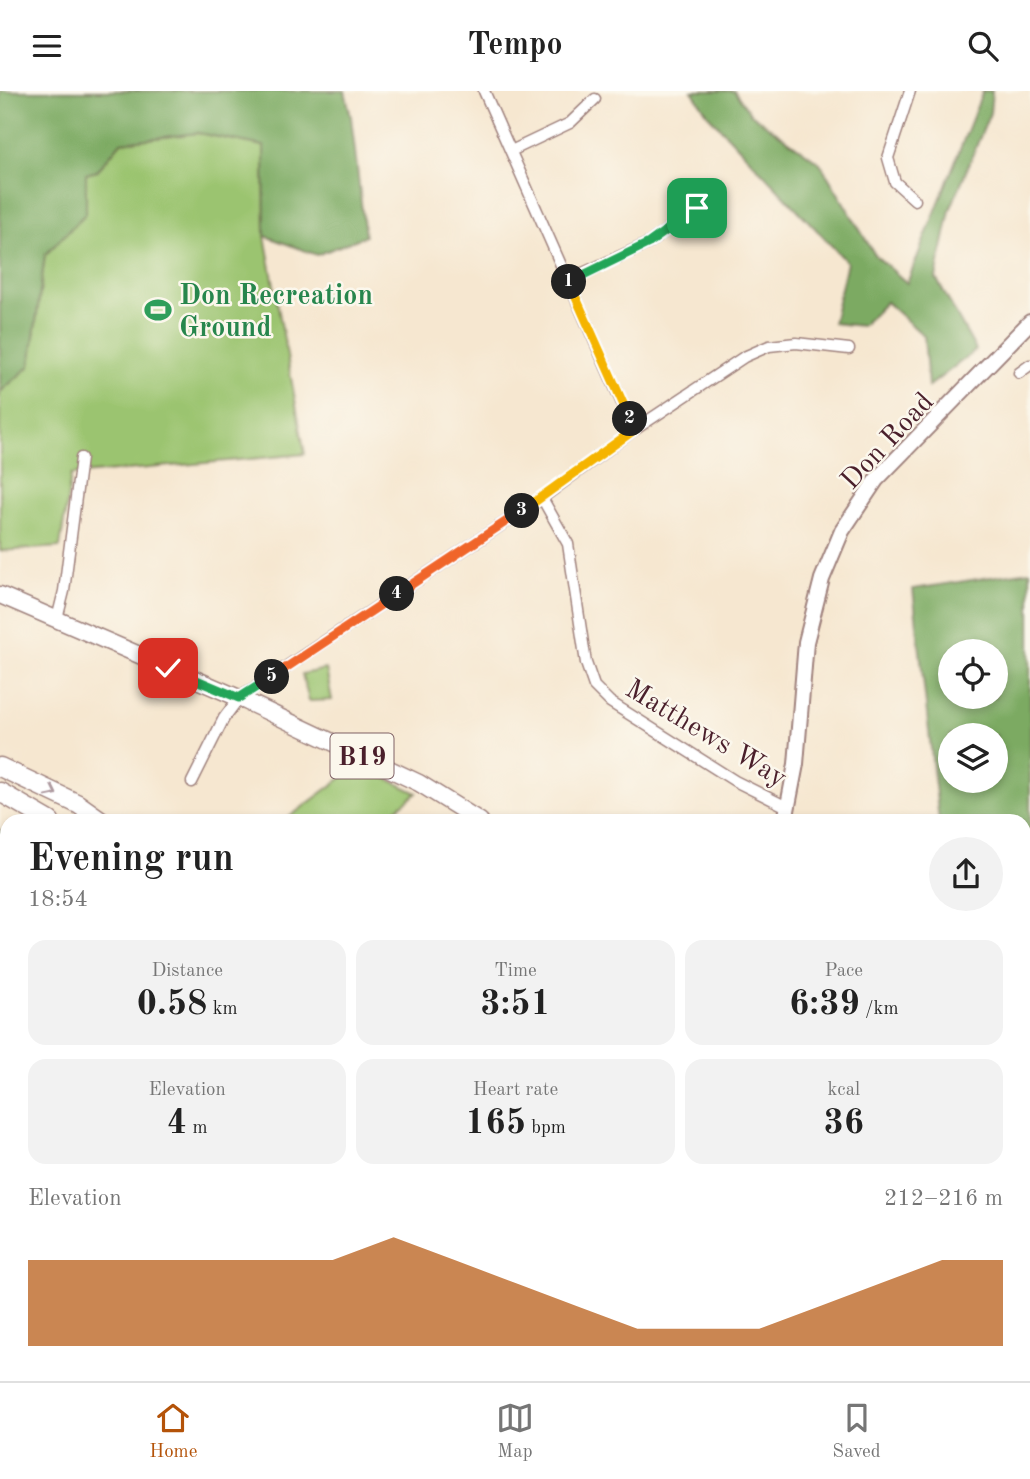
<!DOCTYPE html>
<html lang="en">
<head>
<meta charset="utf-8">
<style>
  :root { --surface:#fff; --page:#f2f2f2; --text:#222; --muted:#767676; --line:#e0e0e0; --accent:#b45309 }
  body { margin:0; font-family:"Old Standard TT",serif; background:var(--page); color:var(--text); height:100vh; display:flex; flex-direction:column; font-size:26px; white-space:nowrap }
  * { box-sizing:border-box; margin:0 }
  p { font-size:23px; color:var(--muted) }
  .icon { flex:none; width:38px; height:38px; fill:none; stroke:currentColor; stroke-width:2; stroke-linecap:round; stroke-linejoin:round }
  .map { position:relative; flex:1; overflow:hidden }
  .sheet { position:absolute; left:0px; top:723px; width:1031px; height:569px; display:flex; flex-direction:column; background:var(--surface); border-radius:21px 21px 0 0; box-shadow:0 4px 10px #0003 }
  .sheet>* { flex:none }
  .buttons { position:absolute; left:938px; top:548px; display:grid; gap:14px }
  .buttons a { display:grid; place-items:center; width:70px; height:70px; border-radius:50%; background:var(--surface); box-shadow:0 4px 10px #0003; font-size:35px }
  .pin { position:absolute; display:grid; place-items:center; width:60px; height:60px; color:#fff; margin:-30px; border-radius:14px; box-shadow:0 4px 10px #0006 }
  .km { position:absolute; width:35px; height:35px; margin:-18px; border-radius:50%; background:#222; color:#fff; font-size:19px; line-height:35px; text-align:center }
  .round { display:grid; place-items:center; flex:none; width:74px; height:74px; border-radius:37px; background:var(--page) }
  .summary { display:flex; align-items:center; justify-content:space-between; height:119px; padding:0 28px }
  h1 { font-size:38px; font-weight:700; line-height:52px }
  .stats { display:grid; grid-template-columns:repeat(3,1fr); gap:10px; height:119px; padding:7px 28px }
  .stats div { display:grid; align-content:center; border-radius:18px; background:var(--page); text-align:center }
  .stats b { font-size:35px; font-weight:700 }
  .stats small { font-size:19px; font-weight:400 }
  .stats p { font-size:19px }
  .chart { height:196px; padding:14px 28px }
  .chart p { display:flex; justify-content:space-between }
  .chart svg { width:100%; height:126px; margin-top:7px; fill:var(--accent); opacity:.7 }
  header { display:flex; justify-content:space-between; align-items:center; height:91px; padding:0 28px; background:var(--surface); font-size:32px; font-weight:700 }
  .menu { display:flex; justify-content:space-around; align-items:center; height:98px; border-top:2px solid var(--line); background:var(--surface); font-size:19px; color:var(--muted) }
  .menu a { display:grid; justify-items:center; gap:4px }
  .menu .current { color:var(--accent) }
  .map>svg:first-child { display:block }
  .green { fill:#9bc470; stroke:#72724e; stroke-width:2 }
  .forest { fill:#7caa62; stroke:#636446; stroke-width:2; fill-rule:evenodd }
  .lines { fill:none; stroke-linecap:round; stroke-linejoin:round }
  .river { stroke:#7babe6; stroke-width:18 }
  .minor-casing { stroke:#a0837e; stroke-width:13 }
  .secondary-casing { stroke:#a0837e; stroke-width:18 }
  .primary-casing { stroke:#a0837e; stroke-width:19 }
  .motorway-casing { stroke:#a0837e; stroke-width:21 }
  .minor { stroke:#fff; stroke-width:10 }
  .secondary { stroke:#fff; stroke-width:14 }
  .primary { stroke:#fff; stroke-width:16 }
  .motorway { stroke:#fff; stroke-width:18 }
  .oneway { stroke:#ae9aa0 }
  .split-1-casing { stroke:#fff; stroke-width:14 }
  .split-2-casing { stroke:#fff; stroke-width:14 }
  .split-3-casing { stroke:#fff; stroke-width:14 }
  .split-4-casing { stroke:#fff; stroke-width:14 }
  .split-5-casing { stroke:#fff; stroke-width:14 }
  .split-6-casing { stroke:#fff; stroke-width:14 }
  .split-1 { stroke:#22a559; stroke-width:9 }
  .split-2 { stroke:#f5b400; stroke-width:9 }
  .split-3 { stroke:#f5b400; stroke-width:9 }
  .split-4 { stroke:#f0652b; stroke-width:9 }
  .split-5 { stroke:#f0652b; stroke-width:9 }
  .split-6 { stroke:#22a559; stroke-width:9 }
  .labels { text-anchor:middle; stroke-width:5; stroke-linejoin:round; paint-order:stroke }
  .shield { fill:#fbf7ec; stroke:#7f6065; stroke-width:2 }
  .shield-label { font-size:26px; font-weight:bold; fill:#4a1f2b }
  .leisure-label { font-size:28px; font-weight:bold; fill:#27864d; stroke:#fbf7ec; text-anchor:start }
  .street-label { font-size:28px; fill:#4a1f2b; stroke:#fbf7ec }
</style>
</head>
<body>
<header><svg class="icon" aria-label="menu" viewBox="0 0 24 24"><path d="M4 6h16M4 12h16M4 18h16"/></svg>Tempo<svg class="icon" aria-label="search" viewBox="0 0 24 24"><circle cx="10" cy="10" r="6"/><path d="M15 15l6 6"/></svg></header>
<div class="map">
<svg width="1030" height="1290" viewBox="0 0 1030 1290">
  <rect width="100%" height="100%" fill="#fbf7ec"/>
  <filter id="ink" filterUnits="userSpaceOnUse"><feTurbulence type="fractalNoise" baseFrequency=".0143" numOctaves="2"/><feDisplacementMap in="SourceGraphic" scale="14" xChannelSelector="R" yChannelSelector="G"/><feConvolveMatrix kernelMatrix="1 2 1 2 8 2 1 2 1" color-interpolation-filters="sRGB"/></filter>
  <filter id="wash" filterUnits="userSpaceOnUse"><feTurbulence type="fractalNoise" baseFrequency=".00686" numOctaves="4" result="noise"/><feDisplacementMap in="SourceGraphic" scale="28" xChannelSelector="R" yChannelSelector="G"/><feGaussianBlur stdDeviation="1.57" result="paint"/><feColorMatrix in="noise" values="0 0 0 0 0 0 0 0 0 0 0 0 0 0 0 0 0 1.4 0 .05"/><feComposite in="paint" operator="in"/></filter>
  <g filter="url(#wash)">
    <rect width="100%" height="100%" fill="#f6e7d0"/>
    <g class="green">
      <path d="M198,42l66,13 1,90 40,218 -234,21 -11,72 -60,4v-159l30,-26 15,-111 41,-42v-39l11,-3 24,-29z"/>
      <path d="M326,578l6,31 -23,1 -7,-27z"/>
      <path d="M359,674l58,28 -36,28h-97z"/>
      <path d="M1030,821v229l-6,-4v-224z"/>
    </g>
    <g class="forest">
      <path d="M0,0h345l6,26 14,119 -48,19 -52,-19 -1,-90 -66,-13 -77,9 -24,29 -11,3v39l-41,42 -15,111 -30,26z"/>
      <path d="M692,0h42l17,23 69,49 55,92 32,28 76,-192h9l-2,22 -40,97 -14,68 40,72 -48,37 -4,-51 -38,-34 -24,24 -29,-3 14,-61 -137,-145z"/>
      <path d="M1030,480v333l-6,1v-84h-85l-26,-232zM950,560h46v46h-46zM950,644h46v46h-46z"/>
      <path d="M0,739l7,4v110l-7,-8z"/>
      <path d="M187,1285v-1l521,1 -3,5h-516z"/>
      <path d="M835,1285h52l11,5h-54z"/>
    </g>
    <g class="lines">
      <g class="river">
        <path d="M0,824l7,6"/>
        <path d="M197,1284l1,6"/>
      </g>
    </g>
  </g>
  <g filter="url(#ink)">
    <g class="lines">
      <g class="minor-casing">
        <g id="minor">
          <path d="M484,0l150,339"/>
          <path d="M910,0l-22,67 7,24 20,18"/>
          <path d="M511,60l59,-28 25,-24"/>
          <path d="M568,189l81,-37 48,-35"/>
          <path d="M1019,282l11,-8"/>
          <path d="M542,407l26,46 18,119 8,23 16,16 125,79 54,27"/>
          <path d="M57,528l7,-28 17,-133"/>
          <path d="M192,691l32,-64 15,-20 303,-200 92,-68 110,-73 25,-11 27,-3 53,6"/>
        </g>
      </g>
      <g class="secondary-casing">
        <path id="secondary" d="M785,730l11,-57 10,-122 16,-63 20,-48 34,-51 154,-158"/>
      </g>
      <g class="primary-casing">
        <g id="primary">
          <path d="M0,504l239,103 180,85 61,38"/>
          <path d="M1024,1060l6,4"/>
        </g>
      </g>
      <g class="motorway-casing">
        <g id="motorway">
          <path d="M0,676l78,37 24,17"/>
          <path d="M0,701l50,29"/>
          <path d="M941,1284l15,6"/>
          <path d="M997,1284l15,6"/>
        </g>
      </g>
      <use href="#minor" class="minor"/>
      <use href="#secondary" class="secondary"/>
      <use href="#primary" class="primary"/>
      <use href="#motorway" class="motorway"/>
    </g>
    <defs><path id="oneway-chevron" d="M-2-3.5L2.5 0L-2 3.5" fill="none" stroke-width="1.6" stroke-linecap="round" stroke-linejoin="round" transform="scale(1.75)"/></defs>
    <use class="oneway" href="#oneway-chevron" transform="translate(52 701) rotate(26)"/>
  </g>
  <g class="lines" filter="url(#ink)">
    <g class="split-1-casing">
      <path id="split-1" d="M569,191l80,-39 48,-35"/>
    </g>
    <g class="split-2-casing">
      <path id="split-2" d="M569,191l61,137"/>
    </g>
    <g class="split-3-casing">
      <path id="split-3" d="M522,420l112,-81 -4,-11"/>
    </g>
    <g class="split-4-casing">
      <path id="split-4" d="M397,503l125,-83"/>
    </g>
    <g class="split-5-casing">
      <path id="split-5" d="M272,586l125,-83"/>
    </g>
    <g class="split-6-casing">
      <path id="split-6" d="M168,577l71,30 33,-21"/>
    </g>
    <use href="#split-1" class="split-1"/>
    <use href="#split-2" class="split-2"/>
    <use href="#split-3" class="split-3"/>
    <use href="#split-4" class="split-4"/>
    <use href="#split-5" class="split-5"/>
    <use href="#split-6" class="split-6"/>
  </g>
  <defs>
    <g id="stadium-bare" transform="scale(2.1)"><path d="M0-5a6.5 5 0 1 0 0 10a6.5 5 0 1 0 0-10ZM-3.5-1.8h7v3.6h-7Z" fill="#2e9e5b" stroke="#fbf7ec" stroke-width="2.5" paint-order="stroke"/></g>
  </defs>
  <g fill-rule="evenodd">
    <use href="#stadium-bare" x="158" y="219"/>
  </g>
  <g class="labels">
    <rect class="shield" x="330.5" y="642.5" width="63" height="45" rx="5"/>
    <g class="shield-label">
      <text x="362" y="674">B19</text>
    </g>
    <g class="leisure-label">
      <text x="179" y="213">Don Recreation<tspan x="179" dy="32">Ground</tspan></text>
    </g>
    <g class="street-label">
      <text transform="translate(886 349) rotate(-47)" y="10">Don Road</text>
      <text transform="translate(707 641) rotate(31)" y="10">Matthews Way</text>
    </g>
  </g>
</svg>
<div class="buttons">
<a><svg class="icon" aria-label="locate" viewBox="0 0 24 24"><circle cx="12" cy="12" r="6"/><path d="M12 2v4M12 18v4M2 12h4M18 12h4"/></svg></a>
<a><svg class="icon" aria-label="layers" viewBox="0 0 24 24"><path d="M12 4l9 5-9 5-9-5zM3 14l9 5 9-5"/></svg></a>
</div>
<div class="pin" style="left:697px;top:117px;background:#1e9e55"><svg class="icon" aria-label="arrive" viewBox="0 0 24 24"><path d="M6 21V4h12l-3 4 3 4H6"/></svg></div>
<div class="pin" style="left:168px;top:577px;background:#d93025"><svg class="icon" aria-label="check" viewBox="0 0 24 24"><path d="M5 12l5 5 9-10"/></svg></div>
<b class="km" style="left:569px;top:191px">1</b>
<b class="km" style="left:630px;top:328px">2</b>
<b class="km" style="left:522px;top:420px">3</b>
<b class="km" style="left:397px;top:503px">4</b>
<b class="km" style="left:272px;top:586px">5</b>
<section class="sheet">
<div class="summary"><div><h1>Evening run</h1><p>18:54</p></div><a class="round"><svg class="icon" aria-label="share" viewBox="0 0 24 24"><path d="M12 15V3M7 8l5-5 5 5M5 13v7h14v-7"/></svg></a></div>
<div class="stats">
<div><p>Distance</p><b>0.58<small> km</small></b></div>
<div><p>Time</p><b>3:51</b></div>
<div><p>Pace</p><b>6:39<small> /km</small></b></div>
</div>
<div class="stats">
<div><p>Elevation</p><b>4<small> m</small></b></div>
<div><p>Heart rate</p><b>165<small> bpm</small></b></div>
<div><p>kcal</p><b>36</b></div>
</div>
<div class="chart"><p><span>Elevation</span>212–216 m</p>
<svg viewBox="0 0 160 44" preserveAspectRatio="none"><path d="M0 44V14L10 14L20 14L30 14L40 14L50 14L60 6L70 14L80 22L90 30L100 38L110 38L120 38L130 30L140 22L150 14L160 14V44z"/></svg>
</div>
</section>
</div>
<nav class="menu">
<a class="current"><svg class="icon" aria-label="home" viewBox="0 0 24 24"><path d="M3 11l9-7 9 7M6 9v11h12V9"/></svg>Home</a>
<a><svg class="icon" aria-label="map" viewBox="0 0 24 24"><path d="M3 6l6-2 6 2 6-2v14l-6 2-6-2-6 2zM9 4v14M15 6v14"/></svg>Map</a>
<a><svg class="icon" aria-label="saved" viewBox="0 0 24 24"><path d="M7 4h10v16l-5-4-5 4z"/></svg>Saved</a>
</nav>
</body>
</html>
